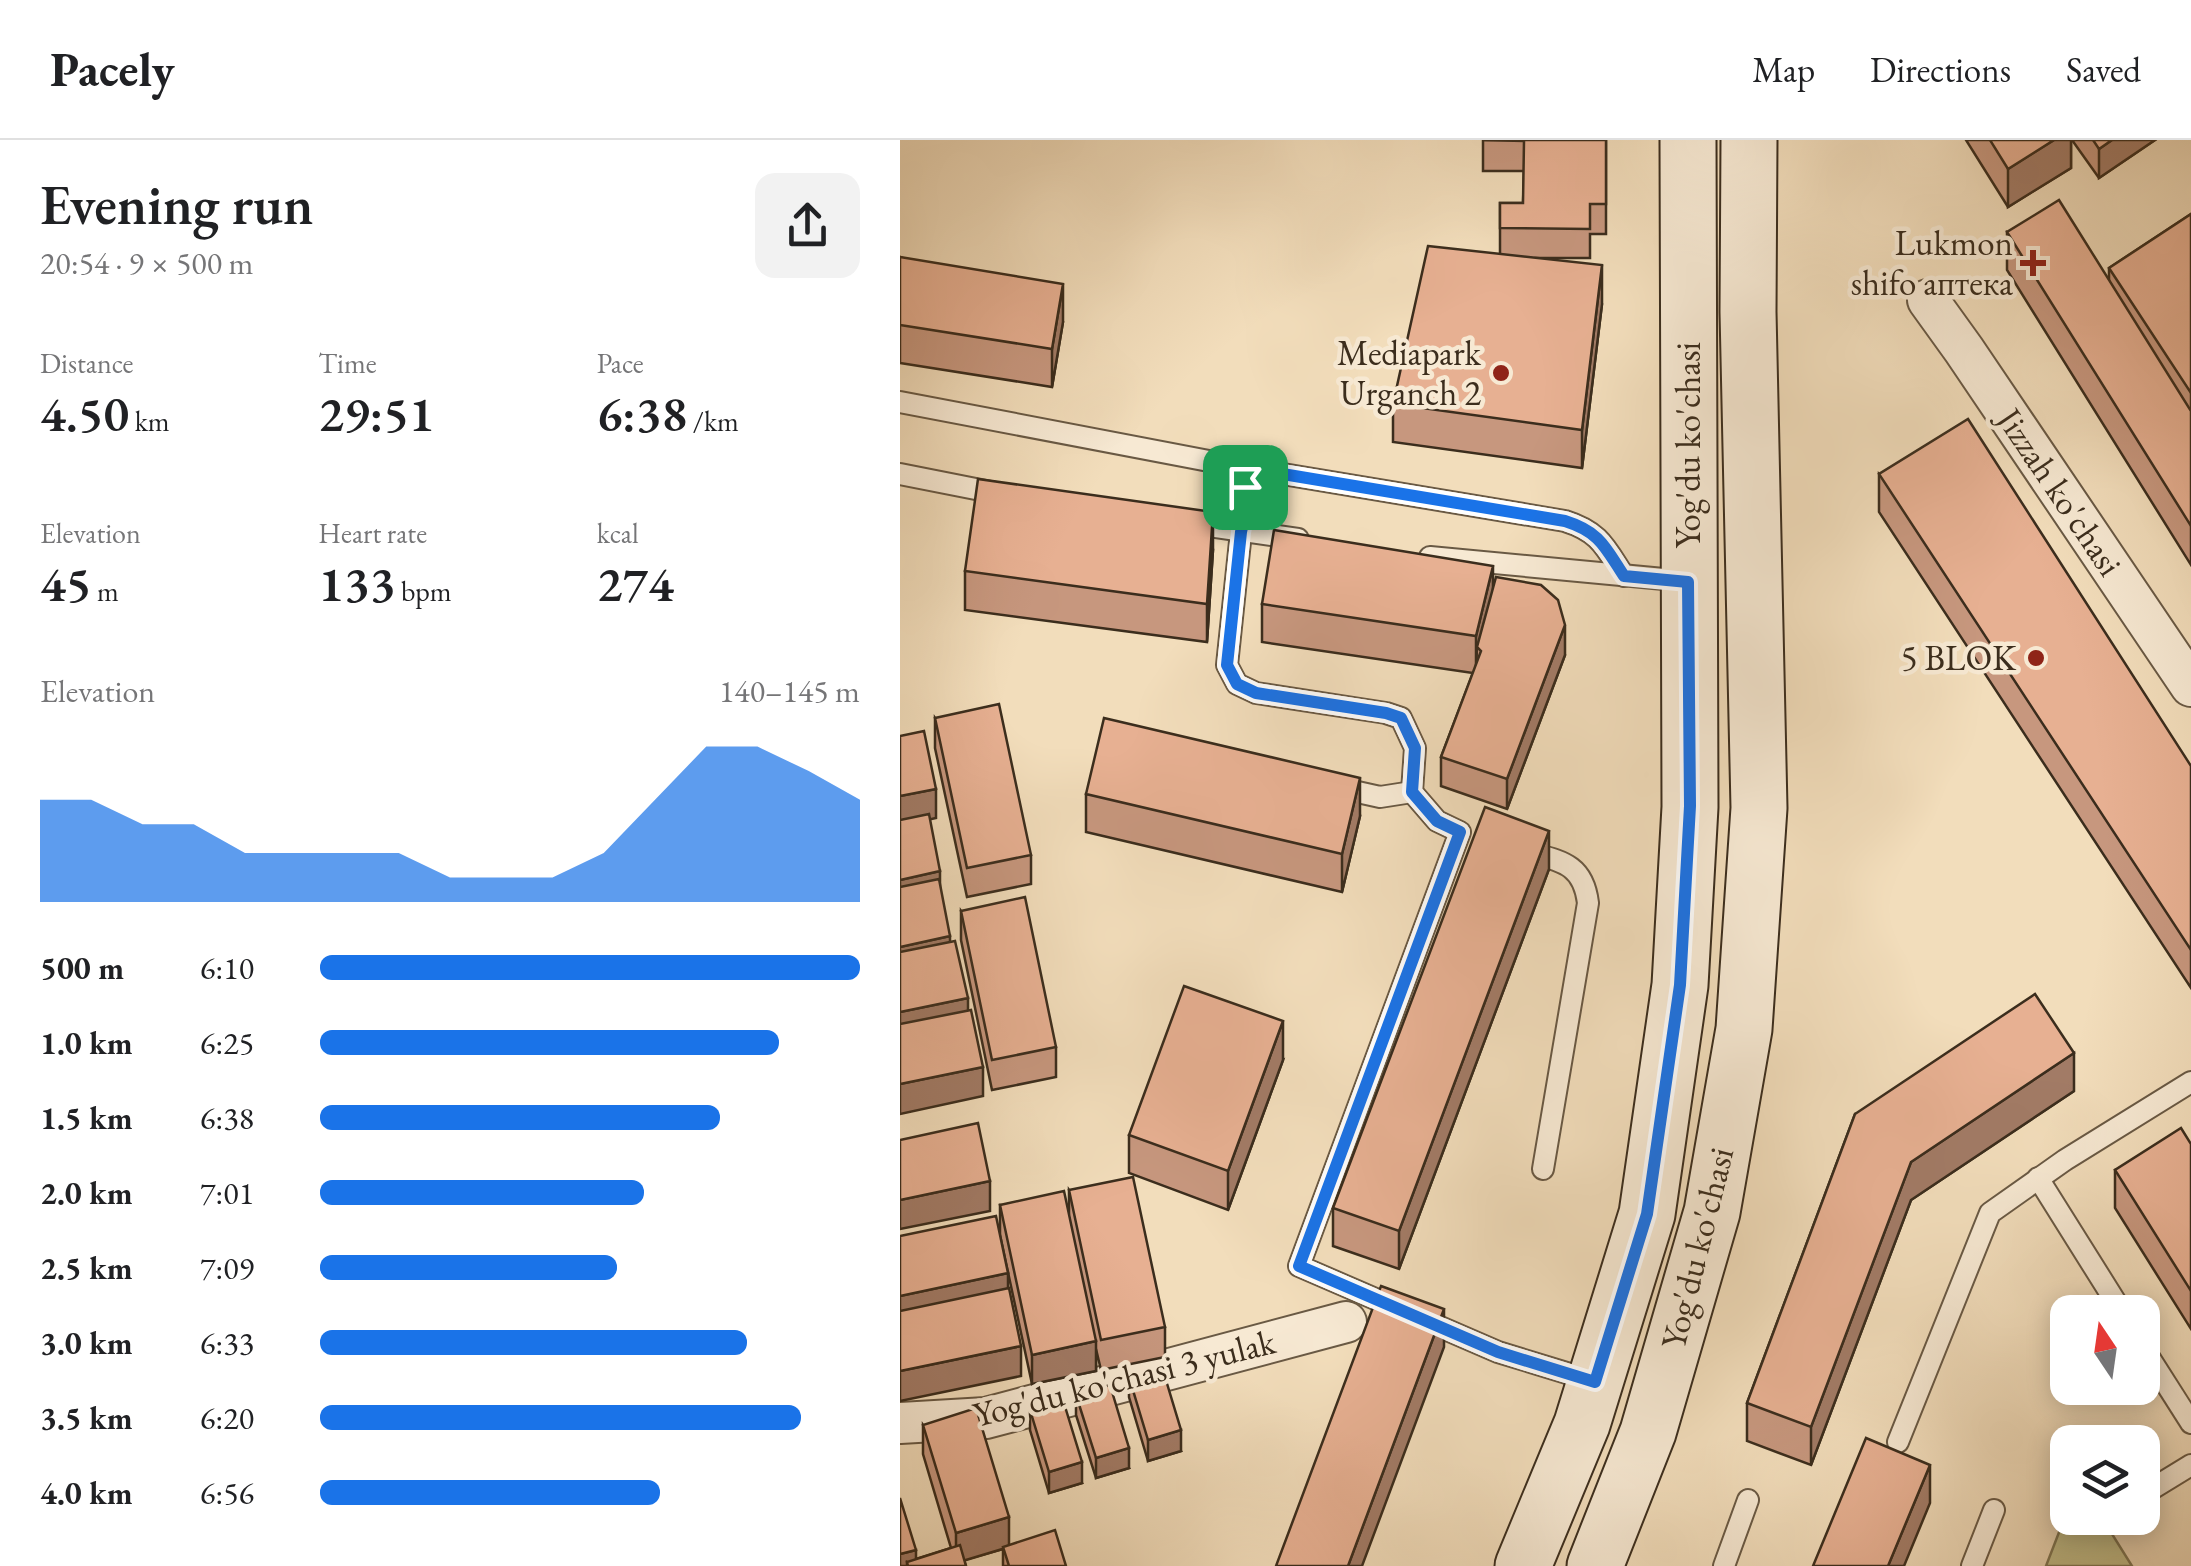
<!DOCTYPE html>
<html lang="en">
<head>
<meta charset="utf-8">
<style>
  :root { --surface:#fff; --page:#f2f2f2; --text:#202124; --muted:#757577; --line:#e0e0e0; --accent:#1a73e8 }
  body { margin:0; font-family:"EB Garamond",serif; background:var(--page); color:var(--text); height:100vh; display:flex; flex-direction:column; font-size:38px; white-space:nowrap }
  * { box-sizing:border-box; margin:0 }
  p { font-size:32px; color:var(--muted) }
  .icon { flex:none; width:55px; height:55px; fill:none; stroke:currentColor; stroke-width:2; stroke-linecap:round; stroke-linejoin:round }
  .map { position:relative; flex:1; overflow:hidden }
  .details { display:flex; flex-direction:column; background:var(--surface); width:900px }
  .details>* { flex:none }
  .needle { width:65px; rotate:347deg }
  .buttons { position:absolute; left:1150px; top:1155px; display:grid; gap:20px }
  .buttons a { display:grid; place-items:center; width:110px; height:110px; border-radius:20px; background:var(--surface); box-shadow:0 5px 25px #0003; font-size:50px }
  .pin { position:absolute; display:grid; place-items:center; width:85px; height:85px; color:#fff; margin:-42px; border-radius:20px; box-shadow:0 5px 15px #0006 }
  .round { display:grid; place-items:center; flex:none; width:105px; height:105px; border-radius:20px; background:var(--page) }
  .headline { display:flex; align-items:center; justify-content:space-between; height:170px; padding:0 40px }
  h1 { font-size:55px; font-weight:600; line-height:75px }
  .stats { display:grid; grid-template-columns:repeat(3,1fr); gap:15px; height:170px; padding:10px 40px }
  .stats div { display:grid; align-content:center }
  .stats b { font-size:50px; font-weight:600 }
  .stats small { font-size:28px; font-weight:400 }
  .stats p { font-size:28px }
  .chart { height:280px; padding:20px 40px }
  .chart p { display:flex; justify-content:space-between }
  .chart svg { width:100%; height:180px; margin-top:10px; fill:var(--accent); opacity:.7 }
  ul { padding:0 40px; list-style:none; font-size:32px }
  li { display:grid; grid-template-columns:160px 120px 1fr; align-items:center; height:75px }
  li i { height:25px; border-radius:12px; background:var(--accent) }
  header { display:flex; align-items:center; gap:60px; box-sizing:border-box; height:140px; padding:0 50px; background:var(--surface); border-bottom:2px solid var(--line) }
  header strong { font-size:48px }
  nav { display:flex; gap:55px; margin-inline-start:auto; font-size:35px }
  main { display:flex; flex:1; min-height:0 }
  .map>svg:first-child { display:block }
  .green { fill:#c2bf8b; stroke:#7e7654; stroke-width:2.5 }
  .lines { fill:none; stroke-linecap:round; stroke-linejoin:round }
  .service-casing { stroke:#695944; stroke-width:24 }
  .minor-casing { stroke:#695944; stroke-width:44 }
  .secondary-casing { stroke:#3b2d1d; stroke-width:59 }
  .service { stroke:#f7e9d3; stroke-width:20 }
  .minor { stroke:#f7e9d3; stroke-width:40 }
  .secondary { stroke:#f7e9d3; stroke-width:55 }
  .wall { fill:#c7977e; stroke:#3b2d1d; stroke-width:2.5 }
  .shaded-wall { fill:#a27b66; stroke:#3b2d1d; stroke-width:2.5 }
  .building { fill:#e7b092; stroke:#3b2d1d; stroke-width:2.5 }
  .route-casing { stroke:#fff; stroke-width:20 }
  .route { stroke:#1a73e8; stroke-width:12 }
  .poi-dot { fill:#8f2418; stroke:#f7e9d3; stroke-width:4 }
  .labels { text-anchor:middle; stroke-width:9; stroke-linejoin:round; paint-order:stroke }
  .poi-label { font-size:35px; fill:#3b2d1d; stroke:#f7e9d3; text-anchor:end }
  .street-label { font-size:35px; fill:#3b2d1d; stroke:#f7e9d3 }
</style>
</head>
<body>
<header>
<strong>Pacely</strong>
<nav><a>Map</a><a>Directions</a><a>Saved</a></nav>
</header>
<main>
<section class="details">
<div class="headline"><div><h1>Evening run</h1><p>20:54 · 9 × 500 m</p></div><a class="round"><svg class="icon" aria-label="share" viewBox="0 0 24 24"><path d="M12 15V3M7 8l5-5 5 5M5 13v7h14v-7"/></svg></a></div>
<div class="stats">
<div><p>Distance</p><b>4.50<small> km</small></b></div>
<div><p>Time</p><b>29:51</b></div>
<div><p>Pace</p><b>6:38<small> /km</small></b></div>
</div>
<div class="stats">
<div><p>Elevation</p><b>45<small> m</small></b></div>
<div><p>Heart rate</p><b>133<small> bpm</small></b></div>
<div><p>kcal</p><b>274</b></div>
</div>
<div class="chart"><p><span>Elevation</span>140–145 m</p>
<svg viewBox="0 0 160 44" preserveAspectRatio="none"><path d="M0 44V19L10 19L20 25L30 25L40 32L50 32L60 32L70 32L80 38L90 38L100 38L110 32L120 19L130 6L140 6L150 12L160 19V44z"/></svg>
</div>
<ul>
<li><b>500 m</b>6:10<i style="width:100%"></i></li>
<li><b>1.0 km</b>6:25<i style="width:85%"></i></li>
<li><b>1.5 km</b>6:38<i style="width:74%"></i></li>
<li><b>2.0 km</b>7:01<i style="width:60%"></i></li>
<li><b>2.5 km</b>7:09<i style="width:55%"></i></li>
<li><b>3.0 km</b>6:33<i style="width:79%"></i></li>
<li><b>3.5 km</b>6:20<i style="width:89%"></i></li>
<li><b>4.0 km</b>6:56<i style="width:63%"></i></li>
</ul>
</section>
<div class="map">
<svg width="1291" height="1426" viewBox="0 0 1291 1426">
  <rect width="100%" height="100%" fill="#f2ddbb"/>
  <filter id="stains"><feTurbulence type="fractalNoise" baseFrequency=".002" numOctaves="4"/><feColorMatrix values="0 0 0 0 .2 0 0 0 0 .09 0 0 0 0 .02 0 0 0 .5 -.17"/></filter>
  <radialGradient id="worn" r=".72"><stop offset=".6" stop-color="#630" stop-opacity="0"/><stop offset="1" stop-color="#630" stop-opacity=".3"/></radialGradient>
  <path class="green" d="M1169,1378h33l30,48h-86l17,-44z"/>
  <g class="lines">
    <g class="service-casing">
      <g id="service">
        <path d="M0,262l335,64 330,55c35,11 40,26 59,55"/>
        <path d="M335,326l10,21 2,23 -6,22 -14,133 10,19 19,9 130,20 15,5 14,30 -3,44 25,29 23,11 -161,434 199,86 95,29"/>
        <path d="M0,334l101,20"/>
        <path d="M288,383l110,16"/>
        <path d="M530,417l255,24"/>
        <path d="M435,647l45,10 32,-5"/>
        <path d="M624,711c35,10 59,11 64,52l-45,266"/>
        <path d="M1138,1038l84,134"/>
        <path d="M1242,1206l49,77"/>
        <path d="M998,1302l92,-229 75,-53 126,-78"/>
        <path d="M1242,1355l49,-30"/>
        <path d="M824,1426l24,-66"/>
        <path d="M1072,1426l22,-56"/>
      </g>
    </g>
    <g class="minor-casing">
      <g id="minor">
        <path d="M1028,160l36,50 227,336"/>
        <path d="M0,1283l86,-5 360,-96"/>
      </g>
    </g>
    <g class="secondary-casing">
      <g id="secondary">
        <path d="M623,1426l59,-142 65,-210 33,-229 10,-178 -2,-667"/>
        <path d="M695,1426l53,-134 64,-220 32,-183 15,-221 -11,-496 1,-172"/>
      </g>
    </g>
    <use href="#service" class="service"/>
    <use href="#minor" class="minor"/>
    <use href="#secondary" class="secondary"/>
  </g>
  <g class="wall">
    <path d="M583,0h123v94h-16v24h-52l64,46 -20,164 -189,-26v-38l107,-150v-51h23l1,-32h-41z"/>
    <path d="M1066,0h105v28l-63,39z"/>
    <path d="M1172,0h83l-56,38z"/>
    <path d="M1291,74v351l-184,-295v-38l102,47v-11z"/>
    <path d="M0,117l163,65 -11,65 -152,-24z"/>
    <path d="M979,334l312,292v222l-312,-476z"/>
    <path d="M313,410l-6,92 -242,-32v-39z"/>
    <path d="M593,447l72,68 -58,154 -66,-23v-29l32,-84 -211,-31v-38z"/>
    <path d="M35,578l96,137v29l-64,13 -32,-149z"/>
    <path d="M186,654l274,22 -18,76 -256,-60z"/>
    <path d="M649,729l-150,400 -66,-23v-38z"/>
    <path d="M61,771l95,136v30l-64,13 -31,-150z"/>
    <path d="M383,920l-55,150 -99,-37v-38z"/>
    <path d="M1174,951l-163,109 -100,265 -64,-24v-38l108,-289z"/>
    <path d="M1291,1004v185l-76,-121v-38z"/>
    <path d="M169,1050l96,137v30l-64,13 -5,-21v22l-64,13 -32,-149v-30l69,8z"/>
    <path d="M229,1237l52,74 -33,10 -19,-64z"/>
    <path d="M176,1255l53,73 -33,10 -20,-63z"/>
    <path d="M130,1270l52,73 -33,10 -19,-63z"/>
    <path d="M23,1285l86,120 57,21h-63v-17l-39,11 2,6h-66l16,-7 35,-11 -28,-94z"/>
  </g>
  <g class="shaded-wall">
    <path d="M1154,0h17v28l-63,39v-38z"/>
    <path d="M1212,0h43l-56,38v-29z"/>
    <path d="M702,125v39l-20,164v-38z"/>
    <path d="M163,144v38l-11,65v-38z"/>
    <path d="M313,372v38l-6,92v-38z"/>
    <path d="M593,426v38l-16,43 -1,27v-38z"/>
    <path d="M665,485v30l-58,154v-30z"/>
    <path d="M460,638v38l-18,76v-38z"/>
    <path d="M36,649v29l-36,8v-30z"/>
    <path d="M649,691v38l-150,400v-38z"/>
    <path d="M40,731v30l-40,8v-29z"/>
    <path d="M50,796v29l-50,11v-29z"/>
    <path d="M68,858v30l-68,14v-30z"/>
    <path d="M383,881v39l-55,150v-39z"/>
    <path d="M1174,913v38l-163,109 -100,265v-38l100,-265z"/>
    <path d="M83,927v29l-83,18v-30z"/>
    <path d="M90,1041v30l-90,18v-29z"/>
    <path d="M108,1133v29l-108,23v-29z"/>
    <path d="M544,1169v38l-82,219h-14z"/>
    <path d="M196,1201v30l-64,13v-29z"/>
    <path d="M121,1206v30l-121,25v-30z"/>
    <path d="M281,1290v21l-33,10v-21z"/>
    <path d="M229,1308v20l-33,10v-20z"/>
    <path d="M182,1322v21l-33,10v-21z"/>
    <path d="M1030,1325v38l-26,63h-16z"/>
    <path d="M109,1377v30l-53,16v-30z"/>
    <path d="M16,1410v16l-9,-4v4h-7v-12z"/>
  </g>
  <g class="building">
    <path d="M583,0h123v64h-16v25l-90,-1v-25h23l1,-62z"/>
    <path d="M1090,0h64l-46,29z"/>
    <path d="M1193,0h19l-13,9z"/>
    <path d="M1159,60l132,211v115l-184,-294z"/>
    <path d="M1291,74v179l-82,-125z"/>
    <path d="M528,106l174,19 -20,165 -189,-26z"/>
    <path d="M0,117l163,27 -11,65 -152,-24z"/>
    <path d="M1068,279l223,347v184l-312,-476z"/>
    <path d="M78,339l235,33 -6,92 -242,-33z"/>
    <path d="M374,390l219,36 -17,70 -214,-32z"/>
    <path d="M596,437l45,8 17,15 7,25 -58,154 -66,-22 40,-106 -4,-4z"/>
    <path d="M99,564l32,151 -64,13 -32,-150z"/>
    <path d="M204,578l256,60 -18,76 -256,-60z"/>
    <path d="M24,591l12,58 -36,7v-60z"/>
    <path d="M585,667l64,24 -150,400 -66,-23z"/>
    <path d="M29,674l11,57 -40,9v-60z"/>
    <path d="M39,739l11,57 -50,11v-60z"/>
    <path d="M125,757l31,150 -64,13 -31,-149z"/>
    <path d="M55,801l13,57 -68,14v-60z"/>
    <path d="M284,846l99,35 -55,150 -99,-36z"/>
    <path d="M1135,854l39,59 -163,109 -100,265 -64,-24 108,-289z"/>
    <path d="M71,870l12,57 -83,17v-60z"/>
    <path d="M78,983l12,58 -90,19v-60z"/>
    <path d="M1281,988l10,16v147l-76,-121z"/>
    <path d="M233,1037l32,150 -64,13 -32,-150z"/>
    <path d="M164,1051l32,150 -64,14 -32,-150z"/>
    <path d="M96,1076l12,57 -108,23v-60z"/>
    <path d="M481,1146l63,23 -96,257h-72z"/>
    <path d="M109,1148l12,58 -121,25v-60z"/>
    <path d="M262,1227l19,63 -33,10 -19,-63z"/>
    <path d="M210,1245l19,63 -33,10 -20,-63z"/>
    <path d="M163,1260l19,62 -33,10 -19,-62z"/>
    <path d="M76,1268l33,109 -53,16 -33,-108z"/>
    <path d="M966,1298l64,27 -42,101h-75z"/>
    <path d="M0,1358l16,52 -16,4z"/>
    <path d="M155,1390l11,36h-57l-6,-19z"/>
    <path d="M60,1405l6,21h-58l-1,-4z"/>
  </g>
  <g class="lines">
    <g class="route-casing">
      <path id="route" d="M335,326l330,55c35,11 40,26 59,55l64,6 2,224 -10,179 -33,229 -52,168 -97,-30 -199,-86 161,-434 -23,-11 -25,-29 3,-44 -14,-30 -15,-5 -130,-20 -19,-9 -10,-19 14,-133 5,-22 -1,-23z"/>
    </g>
    <use href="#route" class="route"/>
  </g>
  <g class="poi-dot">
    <path d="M1128 108h10v10h10v10h-10v10h-10v-10h-10v-10h10z"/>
    <circle cx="601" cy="233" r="10"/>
    <circle cx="1136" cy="518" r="10"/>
  </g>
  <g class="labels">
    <g class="poi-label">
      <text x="1113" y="115">Lukmon<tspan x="1113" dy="40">shifo аптека</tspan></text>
      <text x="581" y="225">Mediapark<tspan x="581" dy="40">Urganch 2</tspan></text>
      <text x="1116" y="530">5 BLOK</text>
    </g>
    <g class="street-label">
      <text transform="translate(788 305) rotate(-90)" y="12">Yog'du ko'chasi</text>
      <text transform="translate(1160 352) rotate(56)" y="12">Jizzah ko'chasi</text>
      <text transform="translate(797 1108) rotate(-76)" y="12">Yog'du ko'chasi</text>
      <text transform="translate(224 1238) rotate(-14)" y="12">Yog'du ko'chasi 3 yulak</text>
    </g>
  </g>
  <rect width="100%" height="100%" filter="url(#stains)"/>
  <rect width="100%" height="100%" fill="url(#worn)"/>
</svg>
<div class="buttons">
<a><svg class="needle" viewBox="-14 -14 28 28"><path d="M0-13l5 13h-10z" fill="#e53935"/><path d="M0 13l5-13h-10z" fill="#757577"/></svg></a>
<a><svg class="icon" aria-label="layers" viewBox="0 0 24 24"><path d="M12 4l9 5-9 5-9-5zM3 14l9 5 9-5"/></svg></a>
</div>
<div class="pin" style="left:345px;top:347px;background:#1e9e55"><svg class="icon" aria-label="arrive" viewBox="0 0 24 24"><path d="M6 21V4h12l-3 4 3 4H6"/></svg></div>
</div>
</main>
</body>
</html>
